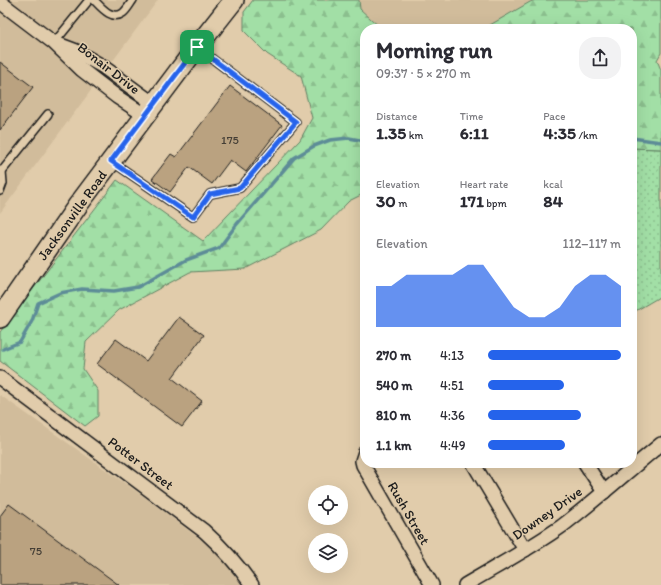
<!DOCTYPE html>
<html lang="en">
<head>
<meta charset="utf-8">
<style>
  :root { --surface:#fff; --page:#f2f2f3; --text:#2b2b33; --muted:#7c7c81; --accent:#2563eb }
  body { margin:0; font-family:Itim,sans-serif; background:var(--page); color:var(--text); height:100vh; display:flex; flex-direction:column; font-size:15px; white-space:nowrap }
  * { box-sizing:border-box; margin:0 }
  p { font-size:13px; color:var(--muted) }
  .icon { flex:none; width:22px; height:22px; fill:none; stroke:currentColor; stroke-width:2; stroke-linecap:round; stroke-linejoin:round }
  .map { position:relative; flex:1; overflow:hidden }
  .drawer { position:absolute; left:360px; top:24px; width:277px; height:444px; display:flex; flex-direction:column; background:var(--surface); border-radius:16px; box-shadow:0 4px 16px #0002 }
  .drawer>* { flex:none }
  .controls { position:absolute; left:308px; top:485px; display:grid; gap:8px }
  .controls a { display:grid; place-items:center; width:40px; height:40px; border-radius:50%; background:var(--surface); box-shadow:0 4px 16px #0002; font-size:20px }
  .pin { position:absolute; display:grid; place-items:center; width:34px; height:34px; color:#fff; margin:-17px; border-radius:8px; box-shadow:0 2px 6px #0006 }
  .round { display:grid; place-items:center; flex:none; width:42px; height:42px; border-radius:16px; background:var(--page) }
  .overview { display:flex; align-items:center; justify-content:space-between; height:68px; padding:0 16px }
  h1 { font-size:22px; font-weight:700; line-height:30px }
  .metrics { display:grid; grid-template-columns:repeat(3,1fr); gap:6px; height:68px; padding:4px 16px }
  .metrics div { display:grid; align-content:center }
  .metrics b { font-size:17px; font-weight:700 }
  .metrics small { font-size:11px; font-weight:400 }
  .metrics p { font-size:11px }
  .chart { height:112px; padding:8px 16px }
  .chart p { display:flex; justify-content:space-between }
  .chart svg { width:100%; height:72px; margin-top:4px; fill:var(--accent); opacity:.7 }
  ul { padding:0 16px; list-style:none; font-size:13px }
  li { display:grid; grid-template-columns:64px 48px 1fr; align-items:center; height:30px }
  li i { height:10px; border-radius:5px; background:var(--accent) }
  .map>svg:first-child { display:block }
  .built { fill:#d1bc9b }
  .green { fill:url(#green-dots); stroke:#5f7e61 }
  .forest { fill:url(#forest-firs); stroke:#5f7e61 }
  .lines { fill:none; stroke-linecap:round; stroke-linejoin:round }
  .stream { stroke:#5d8c97; stroke-width:3.5 }
  .building { fill:#baa280; stroke:#1c1c1c }
  .service-casing { stroke:#1c1c1c; stroke-width:10 }
  .minor-casing { stroke:#1c1c1c; stroke-width:16 }
  .secondary-casing { stroke:#1c1c1c; stroke-width:22 }
  .service { stroke:#e1ccab; stroke-width:7 }
  .minor { stroke:#e1ccab; stroke-width:13 }
  .secondary { stroke:#e1ccab; stroke-width:19 }
  .route-casing { stroke:#fff; stroke-width:8 }
  .route { stroke:#2563eb; stroke-width:5 }
  .labels { text-anchor:middle; stroke-width:3; stroke-linejoin:round; paint-order:stroke }
  .number-label { font-size:12px; fill:#443e35 }
  .street-label { font-size:14px; fill:#1c1c1c; stroke:#e1ccab }
</style>
</head>
<body>
<div class="map">
<svg width="661" height="585" viewBox="0 0 661 585">
  <defs>
    <pattern id="green-dots" width="8" height="8" patternUnits="userSpaceOnUse"><rect width="8" height="8" fill="#a2dfa6"/><path d="M2 2h.1M6 6h.1" fill="none" stroke="#8bbf8e" stroke-width="1.8" stroke-linecap="round"/></pattern>
    <pattern id="forest-firs" width="22" height="20" patternUnits="userSpaceOnUse"><rect width="22" height="20" fill="#a2dfa6"/><path d="M5 1l3.5 6h-7zM16 11l3.5 6h-7z" fill="#8bbf8e"/></pattern>
  </defs>
  <rect width="100%" height="100%" fill="#e1ccab"/>
  <filter id="ink" filterUnits="userSpaceOnUse"><feTurbulence type="fractalNoise" baseFrequency=".025" numOctaves="2"/><feDisplacementMap in="SourceGraphic" scale="8" xChannelSelector="R" yChannelSelector="G"/><feConvolveMatrix kernelMatrix="1 2 1 2 8 2 1 2 1" color-interpolation-filters="sRGB"/></filter>
  <g filter="url(#ink)">
    <g class="built">
      <path d="M0,0h158l-158,213z"/>
      <path d="M359,0h176l-5,2 -47,27h-101l-22,-20z"/>
      <path d="M0,395l147,104 54,41 30,25 14,20h-245z"/>
    </g>
    <path class="green" d="M632,148l29,1v147l-29,17z"/>
    <g class="forest">
      <path d="M253,0h106l1,9 22,20h-17v164l-16,8 -28,29 -76,39 -55,3 -71,38 -33,32 -3,27 15,22v25l-13,10 -85,-65v-29l117,-152 86,61 97,-101 12,-22 -11,-42 -34,-22 -23,-23v-19z"/>
      <path d="M535,0h126v53l-4,7 4,10v79l-29,-1v-119h-149l47,-27z"/>
    </g>
    <g class="lines">
      <g class="stream">
        <path d="M632,138l29,4"/>
        <path d="M3,349l17,-7 12,-21 6,-18 22,-10 22,-4 32,2 24,-4 48,-27 33,-12 18,-24 57,-66 20,-12 16,-6 19,-2 16,3"/>
      </g>
    </g>
    <g class="building">
      <path d="M0,62l33,25 -33,43z"/>
      <path d="M230,86l52,39 -36,47 -16,-12 -18,24 -23,-17 -19,25 -18,-13 19,-25 5,3z"/>
      <path d="M179,317l25,18 -32,43 30,23 -20,26 -85,-63 19,-25 30,22z"/>
      <path d="M9,504l110,81h-119v-69z"/>
    </g>
    <g class="lines">
      <g class="service-casing">
        <g id="service">
          <path d="M94,0c7,7 18,21 29,13 4,-3 7,-9 10,-13"/>
          <path d="M54,43l35,-43"/>
          <path d="M111,161l82,56 17,-23 30,-6 56,-66 -98,-74"/>
          <path d="M0,170l2,1 46,-57"/>
          <path d="M0,191l3,-8 -1,-12"/>
        </g>
      </g>
      <g class="minor-casing">
        <g id="minor">
          <path d="M0,2l54,41 28,27 35,27 29,19"/>
          <path d="M58,44l16,6 28,16 52,38"/>
          <path d="M0,378l204,153c19,17 34,34 48,54"/>
          <path d="M365,452l-3,9 1,4 69,120"/>
          <path d="M473,463l52,87"/>
          <path d="M585,463l19,29"/>
          <path d="M465,585c32,-19 66,-37 97,-59 34,-26 66,-55 99,-82"/>
        </g>
      </g>
      <g class="secondary-casing">
        <path id="secondary" d="M0,318l78,-113 115,-153 41,-52"/>
      </g>
      <use href="#service" class="service"/>
      <use href="#minor" class="minor"/>
      <use href="#secondary" class="secondary"/>
    </g>
  </g>
  <g class="lines" filter="url(#ink)">
    <g class="route-casing">
      <path id="route" d="M197,47l99,75 -56,66 -30,6 -17,23 -82,-56z"/>
    </g>
    <use href="#route" class="route"/>
  </g>
  <g class="labels">
    <g class="number-label">
      <text x="230" y="144">175</text>
      <text x="36" y="555">75</text>
    </g>
    <g class="street-label">
      <text transform="translate(109 68) rotate(38)" y="5">Bonair Drive</text>
      <text transform="translate(72 215) rotate(-54)" y="5">Jacksonville Road</text>
      <text transform="translate(141 463) rotate(37)" y="5">Potter Street</text>
      <text transform="translate(409 513) rotate(60)" y="5">Rush Street</text>
      <text transform="translate(547 513) rotate(-35)" y="5">Downey Drive</text>
    </g>
  </g>
</svg>
<div class="controls">
<a><svg class="icon" aria-label="locate" viewBox="0 0 24 24"><circle cx="12" cy="12" r="6"/><path d="M12 2v4M12 18v4M2 12h4M18 12h4"/></svg></a>
<a><svg class="icon" aria-label="layers" viewBox="0 0 24 24"><path d="M12 4l9 5-9 5-9-5zM3 14l9 5 9-5"/></svg></a>
</div>
<div class="pin" style="left:197px;top:47px;background:#1e9e55"><svg class="icon" aria-label="arrive" viewBox="0 0 24 24"><path d="M6 21V4h12l-3 4 3 4H6"/></svg></div>
<section class="drawer">
<div class="overview"><div><h1>Morning run</h1><p>09:37 · 5 × 270 m</p></div><a class="round"><svg class="icon" aria-label="share" viewBox="0 0 24 24"><path d="M12 15V3M7 8l5-5 5 5M5 13v7h14v-7"/></svg></a></div>
<div class="metrics">
<div><p>Distance</p><b>1.35<small> km</small></b></div>
<div><p>Time</p><b>6:11</b></div>
<div><p>Pace</p><b>4:35<small> /km</small></b></div>
</div>
<div class="metrics">
<div><p>Elevation</p><b>30<small> m</small></b></div>
<div><p>Heart rate</p><b>171<small> bpm</small></b></div>
<div><p>kcal</p><b>84</b></div>
</div>
<div class="chart"><p><span>Elevation</span>112–117 m</p>
<svg viewBox="0 0 160 44" preserveAspectRatio="none"><path d="M0 44V19L10 19L20 12L30 12L40 12L50 12L60 6L70 6L80 19L90 32L100 38L110 38L120 32L130 19L140 12L150 12L160 19V44z"/></svg>
</div>
<ul>
<li><b>270 m</b>4:13<i style="width:100%"></i></li>
<li><b>540 m</b>4:51<i style="width:57%"></i></li>
<li><b>810 m</b>4:36<i style="width:70%"></i></li>
<li><b>1.1 km</b>4:49<i style="width:58%"></i></li>
</ul>
</section>
</div>
</body>
</html>
